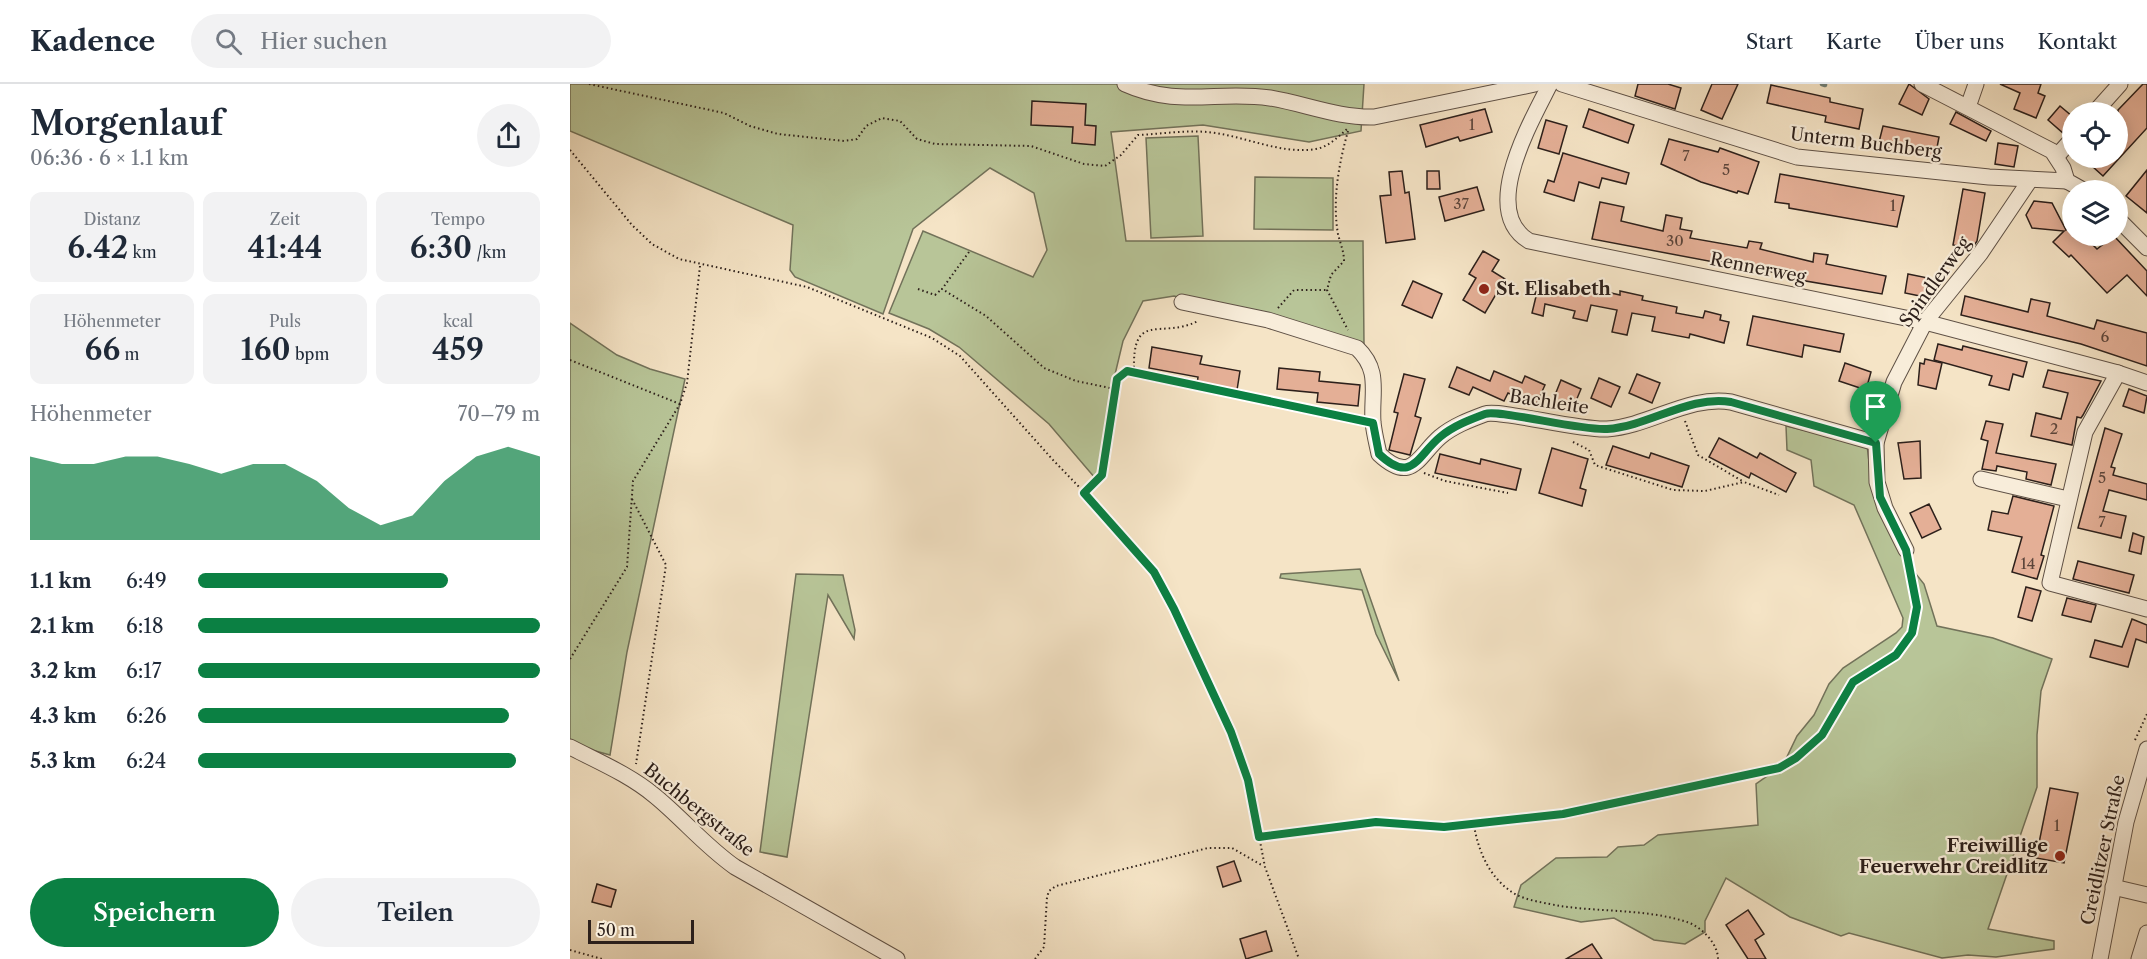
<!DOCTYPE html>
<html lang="de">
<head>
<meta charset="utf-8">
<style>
  :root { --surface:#fff; --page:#f2f2f3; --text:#1f2937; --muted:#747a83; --line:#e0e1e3; --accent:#0b8043 }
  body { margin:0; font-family:"Libre Caslon Text",serif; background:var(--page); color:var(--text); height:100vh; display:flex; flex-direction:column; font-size:22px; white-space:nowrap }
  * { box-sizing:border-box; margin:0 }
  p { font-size:20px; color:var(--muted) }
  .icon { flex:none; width:33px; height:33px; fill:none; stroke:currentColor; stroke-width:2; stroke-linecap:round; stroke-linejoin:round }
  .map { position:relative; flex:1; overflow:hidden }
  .drawer { display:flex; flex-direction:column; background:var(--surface); width:570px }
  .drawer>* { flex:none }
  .fabs { position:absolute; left:1492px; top:18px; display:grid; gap:12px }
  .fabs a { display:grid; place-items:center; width:66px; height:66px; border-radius:50%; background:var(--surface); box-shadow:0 3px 15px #0003; font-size:30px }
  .scale { position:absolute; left:18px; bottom:15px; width:106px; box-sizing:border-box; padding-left:6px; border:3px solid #2d201b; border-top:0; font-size:16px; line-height:21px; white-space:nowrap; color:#2d201b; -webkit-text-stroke:4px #f8edda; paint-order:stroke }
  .pin { position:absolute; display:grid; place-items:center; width:51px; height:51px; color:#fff; margin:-62px -26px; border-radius:50% 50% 50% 0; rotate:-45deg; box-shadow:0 0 6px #0007 }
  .pin .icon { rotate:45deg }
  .round { display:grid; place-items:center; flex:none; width:63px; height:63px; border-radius:32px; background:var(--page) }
  .overview { display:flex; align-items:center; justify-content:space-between; height:102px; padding:0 30px }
  h1 { font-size:33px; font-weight:600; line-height:45px }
  .figures { display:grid; grid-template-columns:repeat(3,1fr); gap:9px; height:102px; padding:6px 30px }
  .figures div { display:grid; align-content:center; border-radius:12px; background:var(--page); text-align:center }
  .figures b { font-size:30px; font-weight:600 }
  .figures small { font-size:16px; font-weight:400 }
  .figures p { font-size:16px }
  .chart { height:168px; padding:12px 30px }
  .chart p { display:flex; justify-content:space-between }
  .chart svg { width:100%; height:108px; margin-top:6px; fill:var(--accent); opacity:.7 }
  .cta { display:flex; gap:12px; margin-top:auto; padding:12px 30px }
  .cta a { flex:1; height:69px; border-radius:36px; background:var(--accent); color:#fff; font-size:24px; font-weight:600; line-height:69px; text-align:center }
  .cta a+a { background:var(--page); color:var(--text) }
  ul { padding:0 30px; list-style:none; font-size:20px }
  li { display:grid; grid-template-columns:96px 72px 1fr; align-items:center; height:45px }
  li i { height:15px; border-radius:8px; background:var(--accent) }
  header { display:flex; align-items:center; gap:36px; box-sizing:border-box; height:84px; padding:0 30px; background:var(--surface); border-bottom:2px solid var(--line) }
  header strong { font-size:28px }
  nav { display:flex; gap:33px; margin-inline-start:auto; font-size:21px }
  .search { width:420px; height:54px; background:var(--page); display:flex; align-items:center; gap:15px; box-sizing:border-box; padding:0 21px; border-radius:33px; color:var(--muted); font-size:22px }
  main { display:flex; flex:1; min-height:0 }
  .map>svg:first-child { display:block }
  .green { fill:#b8c598; stroke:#72725a; stroke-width:1.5 }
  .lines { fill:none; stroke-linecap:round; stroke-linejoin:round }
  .stream { stroke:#707f76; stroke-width:4.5 }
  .building { fill:#e4af96; stroke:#2d201b; stroke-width:1.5 }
  .minor-casing { stroke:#5f5146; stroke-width:17 }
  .path { stroke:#2d201b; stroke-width:2; stroke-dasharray:1.5 3; stroke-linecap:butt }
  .minor { stroke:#f8edda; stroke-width:15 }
  .route-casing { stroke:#fff; stroke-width:12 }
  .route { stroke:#0b8043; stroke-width:8 }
  .poi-dot { fill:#8f2418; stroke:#f8edda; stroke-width:2 }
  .labels { text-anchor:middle; stroke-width:4.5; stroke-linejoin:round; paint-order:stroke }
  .number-label { font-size:15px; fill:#5b443a }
  .street-label { font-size:18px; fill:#2d201b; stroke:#f8edda }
  .poi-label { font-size:18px; font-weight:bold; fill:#2d201b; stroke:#f8edda; text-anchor:start }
</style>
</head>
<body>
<header>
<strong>Kadence</strong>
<div class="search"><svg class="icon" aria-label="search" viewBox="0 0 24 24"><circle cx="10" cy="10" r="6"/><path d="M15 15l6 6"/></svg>Hier suchen</div>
<nav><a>Start</a><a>Karte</a><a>Über uns</a><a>Kontakt</a></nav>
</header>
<main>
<section class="drawer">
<div class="overview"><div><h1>Morgenlauf</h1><p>06:36 · 6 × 1.1 km</p></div><a class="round"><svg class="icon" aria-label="share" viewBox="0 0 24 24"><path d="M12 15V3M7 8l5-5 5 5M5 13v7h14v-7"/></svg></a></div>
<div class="figures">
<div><p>Distanz</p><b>6.42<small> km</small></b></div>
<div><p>Zeit</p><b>41:44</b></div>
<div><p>Tempo</p><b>6:30<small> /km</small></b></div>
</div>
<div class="figures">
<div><p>Höhenmeter</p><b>66<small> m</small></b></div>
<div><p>Puls</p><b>160<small> bpm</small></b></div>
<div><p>kcal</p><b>459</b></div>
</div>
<div class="chart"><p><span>Höhenmeter</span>70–79 m</p>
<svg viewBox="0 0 160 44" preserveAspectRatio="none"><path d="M0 44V10L10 13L20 13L30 10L40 10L50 13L60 17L70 13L80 13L90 20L100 31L110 38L120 34L130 20L140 10L150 6L160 10V44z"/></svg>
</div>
<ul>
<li><b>1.1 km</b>6:49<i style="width:73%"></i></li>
<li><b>2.1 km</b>6:18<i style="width:100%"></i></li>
<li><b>3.2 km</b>6:17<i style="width:100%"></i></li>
<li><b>4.3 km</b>6:26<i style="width:91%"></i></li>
<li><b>5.3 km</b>6:24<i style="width:93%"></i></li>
</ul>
<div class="cta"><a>Speichern</a><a>Teilen</a></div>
</section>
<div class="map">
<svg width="1577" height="875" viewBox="0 0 1577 875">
  <rect width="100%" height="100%" fill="#f5e4c6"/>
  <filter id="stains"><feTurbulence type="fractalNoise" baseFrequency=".00333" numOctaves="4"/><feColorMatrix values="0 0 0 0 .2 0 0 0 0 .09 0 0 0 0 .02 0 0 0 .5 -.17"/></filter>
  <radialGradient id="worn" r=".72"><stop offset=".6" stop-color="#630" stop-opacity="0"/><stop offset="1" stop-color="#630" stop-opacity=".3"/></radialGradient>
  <g class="green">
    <path d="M0,0h794l-3,47 -52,11 -106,-17 -92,7 15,109h237l1,104 -112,-32 -78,-17 -31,5 -20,40 -11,46 -12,87 -5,4 -46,-54 -90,-77 -30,-18 -40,-16 34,-82 110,46 14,-27 -13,-57 -44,-25 -77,61 -30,85 -88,-37 -5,-7 3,-45 -223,-94z"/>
    <path d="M628,52l5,100 -52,2 -5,-100z"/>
    <path d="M685,93l78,1v52l-79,-1z"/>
    <path d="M0,239l47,32 33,14 35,10 -58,273 -17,103 -40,-11z"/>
    <path d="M1216,342l81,19 3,25 30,84 24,30 13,42 56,12 59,21 -11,32 -4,44v52l-49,142 66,12v8l-58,8 -28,-2 -26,3 -93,-25 -8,3 -51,-19 -64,-39 -21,43v11l-20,12 -31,-4 -40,-22 -33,4 -67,-15 7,-22 35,-27 51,-1 11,-10 26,-2 14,-10 100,-10 -2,-41 27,-19 14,-29 17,-21 15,-31 14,-16 53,-35 6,-6 1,-9 -49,-113 -40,-19 -3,-26 -24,-10z"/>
    <path d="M790,485l39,112 -23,-47 -14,-44 -82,-12 1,-4z"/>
    <path d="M226,490l47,1 12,55 -1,9 -26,-44 -41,262 -27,-5z"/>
  </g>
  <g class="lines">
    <path class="stream" d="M1252,0l3,1"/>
  </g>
  <g class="building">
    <path d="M1068,0h30l13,4 -6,21 -40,-13z"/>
    <path d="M1142,0h26l-16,35 -21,-9z"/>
    <path d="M1339,0l20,15 -7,16 -23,-11z"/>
    <path d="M1430,0h41l-3,9 7,3 -9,22 -22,-9 6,-16z"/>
    <path d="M1573,0h4v44l-44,48 -20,-18h35v-48z"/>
    <path d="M1201,1l59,13v4l33,7 -4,20 -34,-7 1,-6 -59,-13z"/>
    <path d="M462,17l54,3 -1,21 11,1 -1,19 -23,-2 1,-16 -42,-2z"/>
    <path d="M1490,22l13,11 -10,16 -15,-13z"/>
    <path d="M915,25l7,23 -32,9 -2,-4 -32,10 -6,-22z"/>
    <path d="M1019,25l45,16 -6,18 -45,-16z"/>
    <path d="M1386,28l35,19 -5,10 -36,-17z"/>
    <path d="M976,36l21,6 -8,28 -21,-6z"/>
    <path d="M1313,42l56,11 -4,21 -57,-12z"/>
    <path d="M1099,55l49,13 2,-4 39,14 -11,32 -10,-3 -1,2 -36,-11 -40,-18z"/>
    <path d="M1428,59l20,3 -4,21 -19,-3z"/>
    <path d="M993,69l66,20 -3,11 -24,-6 -3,10 -20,-6 -5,19 -30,-9 4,-12 6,2z"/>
    <path d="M1577,86v43l-21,-17z"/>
    <path d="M832,87l3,22 4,-1 6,47 -29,4 -6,-47 11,-1 -2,-23z"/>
    <path d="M857,87h12l1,18h-13z"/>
    <path d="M1210,90l124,22 -7,31 -108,-19v-4l-14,-2z"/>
    <path d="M907,103l7,23 -39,11 -6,-24z"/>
    <path d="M1393,105l22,4 -8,48 -5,8 -19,-4z"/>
    <path d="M1464,117l18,2 14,27 7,-7v13h11l13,13 17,-13 33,35v25l-20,-21 -20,18 -36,-38 -2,2 -16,-15 11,-11 -32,-3 -6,-13z"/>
    <path d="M1030,118l24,5 -3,14 42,10 3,-16 16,3 -2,11 12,2 -2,7 57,10 2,-7 13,2 -2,6 53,13 1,-9 14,2 -2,9 60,12 -4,18 -82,-14v-2l-80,-17 -1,2 -127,-24z"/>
    <path d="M913,167l16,9 -7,11 13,8 -20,34 -22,-13 13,-22 -7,-4z"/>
    <path d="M1338,190l20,4 -3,19 -20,-4z"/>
    <path d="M843,197l29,13 -10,24 -30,-13z"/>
    <path d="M969,200l39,10 2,-8 40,9v-4l23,5 -1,4 35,7 -1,6 27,5 2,-7 16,4 -1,5 9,2 -5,21 -34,-9 -1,4 -37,-7 3,-14 -23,-4 -5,22 -15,-3 5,-22 -26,-5 -4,16 -14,-3 2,-7 -30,-7 -2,12 -11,-3z"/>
    <path d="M1395,212l63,16 3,-13 19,4 -3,13 47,13 3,-9 50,13v33l-66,-22 -120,-29z"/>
    <path d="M1183,232l91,18 -4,18 -36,-7 -2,12 -55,-12z"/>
    <path d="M1368,260l24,6 1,-4 64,16 -4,15 -10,-3 -4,16 -20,-5 3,-9 -58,-16z"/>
    <path d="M582,263l50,9 -2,8 40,7 -3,19 -40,-6 1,-7 -49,-9z"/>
    <path d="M1355,275l17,4 -6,26 -18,-4 2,-22 4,1z"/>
    <path d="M1275,279l26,9 -5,18 -27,-9z"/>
    <path d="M887,283l33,14 4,-10 28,12 3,-7 20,9 -9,20 -28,-12 -4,8 -31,-14 -4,8 -20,-8z"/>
    <path d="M709,284l41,4 -1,9 41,4 -2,21 -41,-4 1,-9 -41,-4z"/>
    <path d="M1478,286l53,11 -18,34 -2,3 -4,-1 -5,28 -41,-9 5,-23 25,6 7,-26 -25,-6z"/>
    <path d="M834,290l21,5 -10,37 6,2 -11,37 -21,-5 9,-37 -4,-1z"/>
    <path d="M1067,290l23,9 -8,20 -23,-10z"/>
    <path d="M1029,294l21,9 -9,20 -20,-9z"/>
    <path d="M991,296l20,9 -8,19 -20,-8z"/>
    <path d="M1559,305l18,7 -3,17 -21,-7z"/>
    <path d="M1416,337l17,3 -7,29 60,11 -5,21 -25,-6 1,-7 -30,-6 -1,5 -14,-2 6,-28 -7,-2z"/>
    <path d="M1535,344l17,6 -11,33 4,1 -2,7 34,9v16l-38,-10 -6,21 23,5 -5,22 -43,-10z"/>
    <path d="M1149,354l38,20 3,-5 36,20 -10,19 -35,-19 -2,5 -40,-21z"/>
    <path d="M1350,357l1,37 -17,1 -6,-36z"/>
    <path d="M1043,362l36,12 2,-5 38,13 -7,21 -76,-22z"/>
    <path d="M982,364l36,11 -8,29 6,2 -4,16 -43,-13z"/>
    <path d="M870,370l40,10 1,-5 40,10 -5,21 -81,-17z"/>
    <path d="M1443,412l41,10 -13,49 3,1 -7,23 -25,-7 10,-35 -34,-7 4,-19 16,3z"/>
    <path d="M1359,420l12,25 -19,9 -12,-25z"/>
    <path d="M1563,449l11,4 -3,17 -12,-3z"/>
    <path d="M1508,477l56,14 -5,18 -56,-14z"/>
    <path d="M1456,503l15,4 -9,30 -14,-4z"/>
    <path d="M1497,514l29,7 -5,17 -29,-7z"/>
    <path d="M1562,535l15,6v18l-11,-4 -8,28 -38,-10 5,-17 27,7z"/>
    <path d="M1480,704l28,5 -14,70 -28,-5z"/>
    <path d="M664,777l7,20 -18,6 -6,-20z"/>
    <path d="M27,800l19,6 -5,17 -19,-5z"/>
    <path d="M1178,826l16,24 -9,6 11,19h-18l-22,-34z"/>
    <path d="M696,847l6,20 -26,8 -6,-20z"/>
    <path d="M1022,860l10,15h-36z"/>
  </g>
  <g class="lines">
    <g class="minor-casing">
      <g id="minor">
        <path d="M555,0c53,24 93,6 145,14 36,6 68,20 104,19l161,-33"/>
        <path d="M980,0c-19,38 -71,127 -21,157l396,81 193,51 29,10"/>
        <path d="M992,0l235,73 192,20 78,4"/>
        <path d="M1352,0l130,67 11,17 4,13 16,9"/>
        <path d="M1398,23l8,-23"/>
        <path d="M1525,28l25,-28"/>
        <path d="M1487,72l16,-18"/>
        <path d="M1548,135l29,29"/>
        <path d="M612,218l86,18 89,28c24,23 14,44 16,74 1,11 4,22 6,32 33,31 39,2 61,-17 13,-11 29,-17 45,-23 14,-5 95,17 122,15 43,-3 82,-34 124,-27l145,41"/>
        <path d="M1548,289l-33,59 -35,151 97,26"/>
        <path d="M1411,395l87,20"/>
        <path d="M1336,466l-21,-42 -8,-26 -1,-39 18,-61 31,-60 55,-68 50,-74"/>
        <path d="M0,663c29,15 60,28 85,49 27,22 50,50 80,71l162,92"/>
        <path d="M1543,803l34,8"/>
        <path d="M1530,875l26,-137 21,-73"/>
        <path d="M1569,875l8,-26"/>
      </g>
    </g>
    <g class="path">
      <path d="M19,0l135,29 26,13 28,8 66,7 13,-2 9,-13 16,-8 18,3 17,18 18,5 96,2 53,18 21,2 16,-11 17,-20c23,-1 47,-5 69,-3 36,3 73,23 109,17 12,-2 22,-12 31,-20"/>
      <path d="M778,47c-9,32 -16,69 -10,103 2,9 6,17 6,27l-13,14 -4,15 21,40"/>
      <path d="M0,66l62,75 20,19 27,15 128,28 125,51 28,18 93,104 60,62 41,50 20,37 57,123 17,48 17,87 34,92"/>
      <path d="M399,168l-27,37 44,27 58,52 32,13 39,8"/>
      <path d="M348,205l17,6 7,-6"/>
      <path d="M708,224l16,-18h33"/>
      <path d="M0,276l110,44"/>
      <path d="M564,288c-2,-63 26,-32 64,-51"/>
      <path d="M1115,337l13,34 46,27"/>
      <path d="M1003,358l16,8 6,15 78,25 32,1 39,-9 35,13"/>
      <path d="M854,389l21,8 63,12"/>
      <path d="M515,409l17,-18 15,-96 10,-8 231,49"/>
      <path d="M62,415l34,66 -30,199"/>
      <path d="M0,575l57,-92 6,-86 47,-77 7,-21 13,-117"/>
      <path d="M1565,656l12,-26"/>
      <path d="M904,742c5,27 16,53 41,68 13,7 31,9 45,12 41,6 87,3 127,16 15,5 31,22 31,37"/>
      <path d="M689,753l117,-15 69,5 118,-13 216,-46 17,-10 26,-23 31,-53 43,-27 16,-22 5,-26 -8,-44"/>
      <path d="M0,866l32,9"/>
      <path d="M465,875l9,-12 3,-50 2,-6 7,-5 152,-38h24l31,18"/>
    </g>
    <use href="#minor" class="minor"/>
  </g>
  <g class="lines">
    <g class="route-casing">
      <path id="route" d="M557,287l246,52 6,31c33,31 38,2 61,-17 13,-11 29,-17 45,-23 14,-5 95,17 122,15 43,-3 82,-34 124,-27l145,41 4,54 26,53 11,57 -5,26 -16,22 -43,27 -31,53 -26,23 -17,10 -216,46 -119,13 -68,-5 -117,15 -11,-57 -17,-48 -57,-123 -20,-37 -70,-79 18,-18 15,-96z"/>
    </g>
    <use href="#route" class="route"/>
  </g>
  <g class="poi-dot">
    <circle cx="914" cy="205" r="6"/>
    <circle cx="1490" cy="772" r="6"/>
  </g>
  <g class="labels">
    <g class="number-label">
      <text x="902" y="46">1</text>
      <text x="1116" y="77">7</text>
      <text x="1156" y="91">5</text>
      <text x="891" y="125">37</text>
      <text x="1323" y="127">1</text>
      <text x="1105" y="162">30</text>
      <text x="1535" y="258">6</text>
      <text x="1484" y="350">2</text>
      <text x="1532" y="399">5</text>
      <text x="1532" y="443">7</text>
      <text x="1458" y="485">14</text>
      <text x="1487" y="747">1</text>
    </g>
    <g class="street-label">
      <text transform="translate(1296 59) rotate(7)" y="6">Unterm Buchberg</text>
      <text transform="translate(1188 184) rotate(11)" y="6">Rennerweg</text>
      <text transform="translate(1365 198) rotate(-54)" y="6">Spindlerweg</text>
      <text transform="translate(979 318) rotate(9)" y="6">Bachleite</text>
      <text transform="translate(129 726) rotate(39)" y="6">Buchbergstraße</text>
      <text transform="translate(1533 766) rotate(-78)" y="6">Creidlitzer Straße</text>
    </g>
    <g class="poi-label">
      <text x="926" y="211">St. Elisabeth</text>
      <text x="1478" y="768" text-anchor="end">Freiwillige<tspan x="1478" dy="21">Feuerwehr Creidlitz</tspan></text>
    </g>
  </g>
  <rect width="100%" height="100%" filter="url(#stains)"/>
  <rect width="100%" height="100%" fill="url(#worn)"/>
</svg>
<div class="fabs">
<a><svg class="icon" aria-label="locate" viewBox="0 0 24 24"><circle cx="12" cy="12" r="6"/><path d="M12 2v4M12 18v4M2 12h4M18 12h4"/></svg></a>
<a><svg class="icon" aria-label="layers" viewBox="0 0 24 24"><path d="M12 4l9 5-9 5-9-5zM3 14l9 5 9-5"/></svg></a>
</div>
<div class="scale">50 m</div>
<div class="pin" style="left:1306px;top:359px;background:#1e9e55"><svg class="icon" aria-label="arrive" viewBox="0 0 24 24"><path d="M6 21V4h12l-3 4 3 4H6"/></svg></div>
</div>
</main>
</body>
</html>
